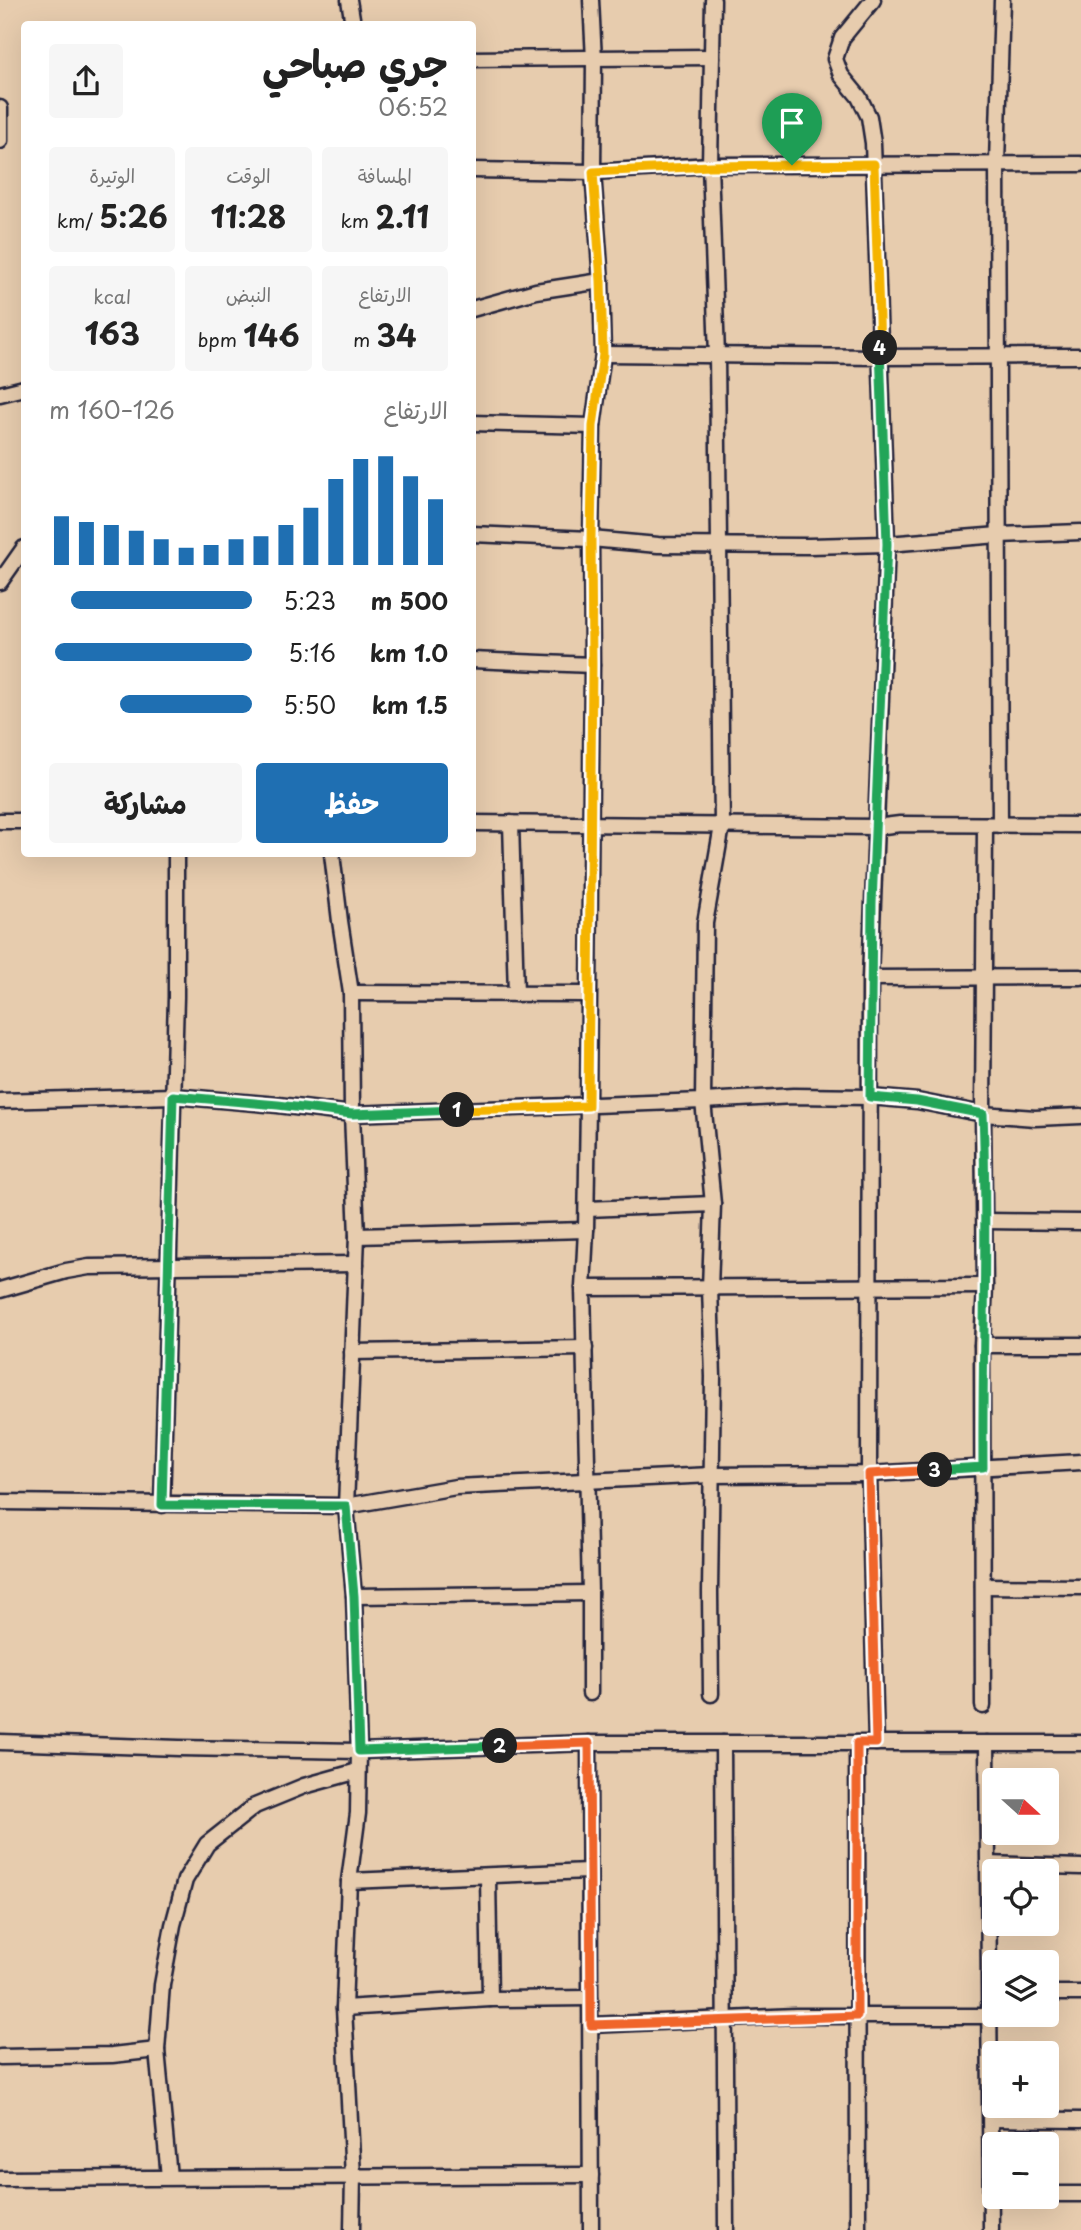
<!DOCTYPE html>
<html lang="ar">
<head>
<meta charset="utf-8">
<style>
  :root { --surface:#fff; --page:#f6f6f6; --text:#222; --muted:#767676; --accent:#1f6fb2 }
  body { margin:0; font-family:"Playpen Sans","Playpen Sans Arabic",sans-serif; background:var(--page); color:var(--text); direction:rtl; height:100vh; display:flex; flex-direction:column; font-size:26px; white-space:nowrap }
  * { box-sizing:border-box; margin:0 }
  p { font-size:23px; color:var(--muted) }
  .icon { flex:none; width:38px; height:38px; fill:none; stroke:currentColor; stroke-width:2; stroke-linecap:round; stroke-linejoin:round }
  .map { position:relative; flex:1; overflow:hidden; direction:ltr }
  .side { position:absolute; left:21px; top:21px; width:455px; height:836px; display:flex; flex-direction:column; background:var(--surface); border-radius:7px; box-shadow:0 7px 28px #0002; direction:rtl }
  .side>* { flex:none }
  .needle { width:46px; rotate:111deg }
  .fabs { position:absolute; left:982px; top:1768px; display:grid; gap:14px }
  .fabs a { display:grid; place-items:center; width:77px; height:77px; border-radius:7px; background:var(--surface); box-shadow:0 7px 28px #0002; font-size:35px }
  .pin { position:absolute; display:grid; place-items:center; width:60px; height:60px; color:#fff; margin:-72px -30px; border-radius:50% 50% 50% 0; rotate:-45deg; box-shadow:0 0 7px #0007 }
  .pin .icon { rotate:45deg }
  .km { position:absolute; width:35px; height:35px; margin:-18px; border-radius:50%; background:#222; color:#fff; font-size:19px; line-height:35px; text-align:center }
  .round { display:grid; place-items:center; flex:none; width:74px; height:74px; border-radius:7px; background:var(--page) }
  .overview { display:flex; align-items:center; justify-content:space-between; height:119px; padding:0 28px }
  h1 { font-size:38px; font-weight:700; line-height:52px }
  .figures { display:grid; grid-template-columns:repeat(3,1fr); gap:10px; height:119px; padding:7px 28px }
  .figures div { display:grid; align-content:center; border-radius:7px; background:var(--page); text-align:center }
  .figures b { font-size:30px; font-weight:700 }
  .figures small { font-size:19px; font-weight:400 }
  .figures p { font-size:19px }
  .chart { height:196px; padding:14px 28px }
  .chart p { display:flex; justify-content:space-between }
  .chart svg { width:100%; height:126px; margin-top:7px; stroke:var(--accent); stroke-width:6 }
  .action { display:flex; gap:14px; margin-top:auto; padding:14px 28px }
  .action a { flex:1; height:80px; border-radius:7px; background:var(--accent); color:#fff; font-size:28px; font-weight:700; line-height:80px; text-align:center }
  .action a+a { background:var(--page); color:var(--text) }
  ul { padding:0 28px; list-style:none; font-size:23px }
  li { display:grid; grid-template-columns:112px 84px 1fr; align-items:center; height:52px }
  li i { height:18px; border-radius:9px; background:var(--accent) }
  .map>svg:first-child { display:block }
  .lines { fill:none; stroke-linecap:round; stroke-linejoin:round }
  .street-casing { stroke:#22223b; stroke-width:19 }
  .street { stroke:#e7ccae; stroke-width:14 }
  .split-1-casing { stroke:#fff; stroke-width:14 }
  .split-2-casing { stroke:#fff; stroke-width:14 }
  .split-3-casing { stroke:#fff; stroke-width:14 }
  .split-4-casing { stroke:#fff; stroke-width:14 }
  .split-5-casing { stroke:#fff; stroke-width:14 }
  .split-1 { stroke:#f5b400; stroke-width:9 }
  .split-2 { stroke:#22a559; stroke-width:9 }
  .split-3 { stroke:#f0652b; stroke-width:9 }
  .split-4 { stroke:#22a559; stroke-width:9 }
  .split-5 { stroke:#f5b400; stroke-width:9 }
</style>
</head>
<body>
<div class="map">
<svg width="1081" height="2230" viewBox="0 0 1081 2230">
  <rect width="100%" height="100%" fill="#e7ccae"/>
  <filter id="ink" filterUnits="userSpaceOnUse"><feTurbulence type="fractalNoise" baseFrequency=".0143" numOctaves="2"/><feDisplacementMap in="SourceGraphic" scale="14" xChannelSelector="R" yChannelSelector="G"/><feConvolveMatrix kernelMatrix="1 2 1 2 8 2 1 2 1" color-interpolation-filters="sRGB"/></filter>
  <g filter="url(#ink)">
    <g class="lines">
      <g class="street-casing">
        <g id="street">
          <path d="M349,0l4,24"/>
          <path d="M873,0l-31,38 -7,21 6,16 18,22 10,20 4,26 14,401 -17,434 -1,496 7,269"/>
          <path d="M472,59l240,-2"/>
          <path d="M0,108v33"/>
          <path d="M472,170l121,2 117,-7 371,-1"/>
          <path d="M472,309l64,-18 65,-10"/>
          <path d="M603,354l278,3 200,-1"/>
          <path d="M0,394l24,-6"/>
          <path d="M472,423l121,3"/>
          <path d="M472,534l119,5 67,6 151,1 78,-2 112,-9 82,-3"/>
          <path d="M0,582l24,-34"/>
          <path d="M472,660l120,5"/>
          <path d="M0,821h24"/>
          <path d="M472,823l404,4 24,-3 181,1"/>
          <path d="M511,823l5,171"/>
          <path d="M1000,825l-3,-662 5,-163"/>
          <path d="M332,854l8,67 11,72 1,121 5,122 -11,270 8,90 5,155 -1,62 -9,68 -5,127 9,168 -1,54"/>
          <path d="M870,978l211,-1"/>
          <path d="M351,993l237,1"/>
          <path d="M0,1101l173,-5 105,9 74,9 351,-13 90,-5 77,1 47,4 66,13 52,4 46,-2"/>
          <path d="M587,1209l126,-5"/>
          <path d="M985,1221l96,1"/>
          <path d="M357,1236l229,-6"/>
          <path d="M583,1288l402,-2"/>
          <path d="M0,1290l66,-19 23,-4 267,-3"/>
          <path d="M982,1345h99"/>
          <path d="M352,1352l233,-4"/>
          <path d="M0,1502l346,4 110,-19 256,-12 157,-1 212,-12"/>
          <path d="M162,1505l14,-508v-143"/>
          <path d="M983,1586l98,1"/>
          <path d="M354,1596l236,-3"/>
          <path d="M590,1693v-100l-7,-305 3,-58 2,-124 4,-441 -1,-126 2,-113 10,-72 -2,-73 -8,-109 1,-112 -3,-60"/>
          <path d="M711,1694l-1,-102 3,-215 -3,-89 3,-84 -10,-103 2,-178 17,-97 -5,-471 -7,-190 3,-165"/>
          <path d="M983,1706l-1,-361 3,-59 -2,-172 2,-289"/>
          <path d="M0,1742l179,6 180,3 230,-8h492"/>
          <path d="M589,1743l2,487"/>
          <path d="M723,1743l3,487"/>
          <path d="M857,1743l1,487"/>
          <path d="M987,1743l4,487"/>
          <path d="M988,1864l93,3"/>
          <path d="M488,1876l2,123"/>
          <path d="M349,1881l239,-10"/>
          <path d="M1046,1993h35"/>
          <path d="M344,2008l146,-9 100,-1"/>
          <path d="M591,2025l205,-9h194"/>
          <path d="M0,2057l112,-2 45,-5"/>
          <path d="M991,2119l90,1"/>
          <path d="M169,2177l-12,-127 5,-65 11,-60 12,-45 22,-36 48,-38 49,-20 54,-15"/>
          <path d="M0,2179l591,-4"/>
          <path d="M1046,2194h35"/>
        </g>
      </g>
      <use href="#street" class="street"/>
    </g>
  </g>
  <g class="lines" filter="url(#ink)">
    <g class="split-1-casing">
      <path id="split-1" d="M457,1110l131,-4 4,-441 -1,-126 2,-113 10,-72 -2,-73 -8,-109 117,-6 82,-1"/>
    </g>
    <g class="split-2-casing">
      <path id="split-2" d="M457,1110l-105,4 -74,-9 -105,-9 -11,409 184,1 8,90 5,155 141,-5"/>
    </g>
    <g class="split-3-casing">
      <path id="split-3" d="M500,1746l89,-3 2,282 266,-9v-273h19l-7,-269 66,-4"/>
    </g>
    <g class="split-4-casing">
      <path id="split-4" d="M880,348l7,196 -15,360 -2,193 47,4 66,13c5,118 -1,235 0,353l-48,3"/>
    </g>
    <g class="split-5-casing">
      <path id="split-5" d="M792,165l82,-1 6,184"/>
    </g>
    <use href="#split-1" class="split-1"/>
    <use href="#split-2" class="split-2"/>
    <use href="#split-3" class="split-3"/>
    <use href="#split-4" class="split-4"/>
    <use href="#split-5" class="split-5"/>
  </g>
</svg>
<div class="fabs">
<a><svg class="needle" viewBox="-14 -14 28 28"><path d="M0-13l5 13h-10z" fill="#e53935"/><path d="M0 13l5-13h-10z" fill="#767676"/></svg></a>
<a><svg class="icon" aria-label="locate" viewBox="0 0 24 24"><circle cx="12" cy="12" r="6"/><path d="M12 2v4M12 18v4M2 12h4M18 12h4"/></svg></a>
<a><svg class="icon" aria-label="layers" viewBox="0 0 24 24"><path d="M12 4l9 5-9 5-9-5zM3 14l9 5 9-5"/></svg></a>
<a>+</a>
<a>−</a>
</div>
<div class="pin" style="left:792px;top:165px;background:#1e9e55"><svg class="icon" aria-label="arrive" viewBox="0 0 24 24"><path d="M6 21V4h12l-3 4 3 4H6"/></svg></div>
<b class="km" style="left:457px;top:1110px">1</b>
<b class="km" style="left:500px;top:1746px">2</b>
<b class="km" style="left:935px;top:1470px">3</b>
<b class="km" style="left:880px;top:348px">4</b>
<section class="side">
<div class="overview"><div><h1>جري صباحي</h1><p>06:52</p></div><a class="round"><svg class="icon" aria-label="share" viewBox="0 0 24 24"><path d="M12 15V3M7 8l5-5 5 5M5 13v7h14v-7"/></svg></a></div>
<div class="figures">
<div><p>المسافة</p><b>2.11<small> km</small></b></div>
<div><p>الوقت</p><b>11:28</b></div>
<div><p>الوتيرة</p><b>5:26<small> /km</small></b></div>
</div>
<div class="figures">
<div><p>الارتفاع</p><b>34<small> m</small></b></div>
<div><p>النبض</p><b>146<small> bpm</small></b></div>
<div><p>kcal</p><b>163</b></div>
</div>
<div class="chart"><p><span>الارتفاع</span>126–160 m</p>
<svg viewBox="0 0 160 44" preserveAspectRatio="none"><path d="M5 44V27M15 44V29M25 44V30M35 44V32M45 44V35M55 44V38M65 44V37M75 44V35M85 44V34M95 44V30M105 44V24M115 44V14M125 44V7M135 44V6M145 44V13M155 44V21"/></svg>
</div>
<ul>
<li><b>500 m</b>5:23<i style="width:89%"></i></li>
<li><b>1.0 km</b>5:16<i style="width:97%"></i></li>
<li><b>1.5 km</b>5:50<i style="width:65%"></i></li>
</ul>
<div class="action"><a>حفظ</a><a>مشاركة</a></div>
</section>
</div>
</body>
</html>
